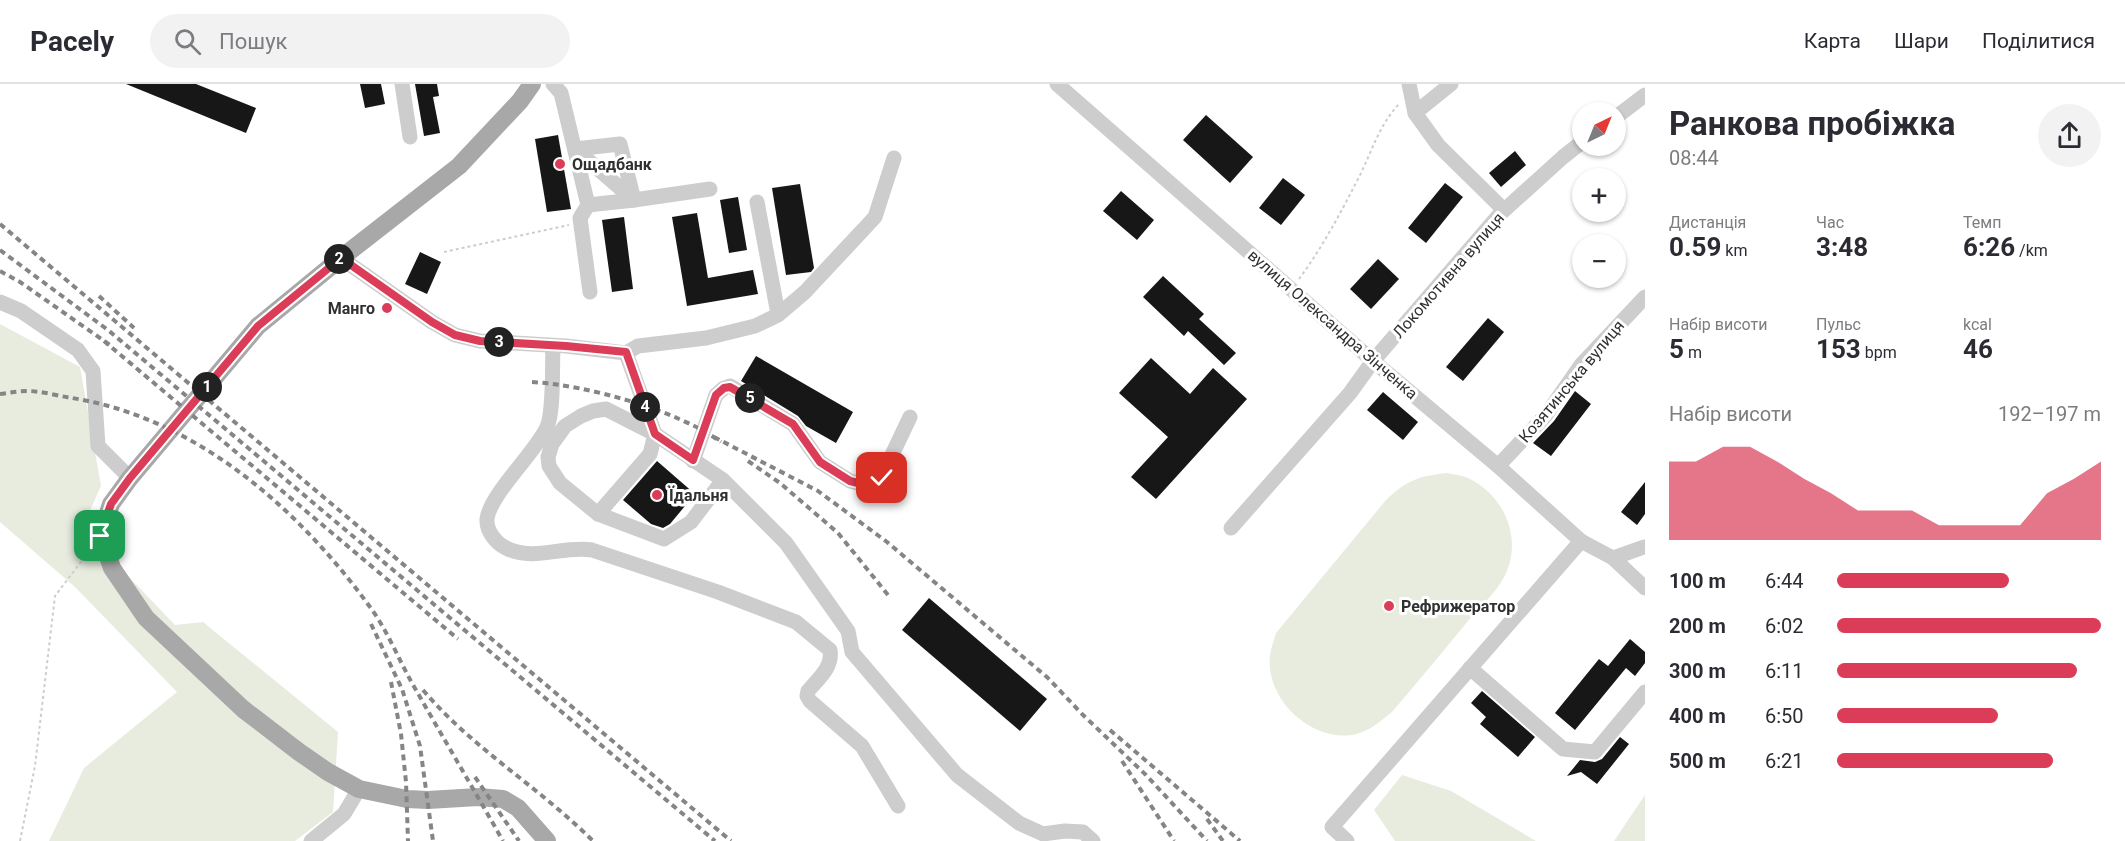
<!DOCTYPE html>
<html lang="uk">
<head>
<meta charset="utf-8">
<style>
  :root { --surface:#fff; --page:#f2f2f3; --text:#2b2b33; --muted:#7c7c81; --line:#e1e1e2; --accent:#db3d59 }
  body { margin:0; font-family:Roboto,sans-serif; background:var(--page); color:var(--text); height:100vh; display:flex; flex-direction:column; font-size:22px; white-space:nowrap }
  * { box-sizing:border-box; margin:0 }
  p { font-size:20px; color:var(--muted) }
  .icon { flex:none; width:33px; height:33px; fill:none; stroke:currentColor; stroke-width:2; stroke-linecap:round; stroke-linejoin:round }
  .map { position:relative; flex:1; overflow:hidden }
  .details { display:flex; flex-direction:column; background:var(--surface); width:480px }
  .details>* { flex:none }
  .needle { width:39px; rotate:43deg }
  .tools { position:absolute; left:1572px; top:18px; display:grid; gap:12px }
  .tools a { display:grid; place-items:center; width:54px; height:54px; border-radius:50%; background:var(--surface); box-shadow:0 2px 4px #0004; font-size:30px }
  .pin { position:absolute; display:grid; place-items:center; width:51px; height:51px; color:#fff; margin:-26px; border-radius:12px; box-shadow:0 3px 9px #0006 }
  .km { position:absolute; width:30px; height:30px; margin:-15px; border-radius:50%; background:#222; color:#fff; font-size:16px; line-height:30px; text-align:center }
  .round { display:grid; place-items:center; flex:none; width:63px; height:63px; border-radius:32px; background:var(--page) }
  .overview { display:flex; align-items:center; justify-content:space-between; height:102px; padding:0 24px }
  h1 { font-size:33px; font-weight:700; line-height:45px }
  .figures { display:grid; grid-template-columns:repeat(3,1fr); gap:9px; height:102px; padding:6px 24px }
  .figures div { display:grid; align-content:center }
  .figures b { font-size:26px; font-weight:700 }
  .figures small { font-size:16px; font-weight:400 }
  .figures p { font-size:16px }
  .chart { height:168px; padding:12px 24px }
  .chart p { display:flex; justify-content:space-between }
  .chart svg { width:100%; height:108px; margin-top:6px; fill:var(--accent); opacity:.7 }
  ul { padding:0 24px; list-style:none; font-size:20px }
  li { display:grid; grid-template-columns:96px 72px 1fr; align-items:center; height:45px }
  li i { height:15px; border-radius:8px; background:var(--accent) }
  header { display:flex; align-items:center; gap:36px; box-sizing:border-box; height:84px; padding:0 30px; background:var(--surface); border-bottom:2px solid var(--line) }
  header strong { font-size:28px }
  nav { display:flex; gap:33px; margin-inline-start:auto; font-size:21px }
  .search { width:420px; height:54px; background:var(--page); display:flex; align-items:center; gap:15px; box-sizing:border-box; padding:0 21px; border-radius:33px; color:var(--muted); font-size:22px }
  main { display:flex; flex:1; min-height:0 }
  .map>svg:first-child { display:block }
  .green { fill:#e7ecdf }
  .building { fill:#171717 }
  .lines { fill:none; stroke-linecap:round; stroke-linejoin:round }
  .path { stroke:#cdcdcd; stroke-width:2; stroke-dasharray:3 3; stroke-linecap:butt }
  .minor { stroke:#cdcdcd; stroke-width:15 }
  .major { stroke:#a8a8a8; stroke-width:18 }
  .rail { stroke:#858585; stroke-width:4; stroke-dasharray:6 4.5; stroke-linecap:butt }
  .route-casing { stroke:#fff; stroke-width:12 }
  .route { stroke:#db3d59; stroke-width:8 }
  .poi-dot { fill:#db3d59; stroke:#fff; stroke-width:2 }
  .labels { text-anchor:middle; stroke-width:6; stroke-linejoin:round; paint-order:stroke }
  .poi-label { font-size:16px; font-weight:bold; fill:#303030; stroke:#fff; text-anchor:start }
  .street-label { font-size:16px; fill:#303030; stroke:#fff }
</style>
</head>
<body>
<header>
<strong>Pacely</strong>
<div class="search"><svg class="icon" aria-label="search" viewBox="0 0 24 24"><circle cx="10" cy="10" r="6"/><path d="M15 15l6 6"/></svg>Пошук</div>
<nav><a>Карта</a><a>Шари</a><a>Поділитися</a></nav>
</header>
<main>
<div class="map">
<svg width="1645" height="757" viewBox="0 0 1645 757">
  <rect width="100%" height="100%" fill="#fff"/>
  <g class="green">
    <path d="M0,240l80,43 21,119 -19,42 93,97 28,-3 135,110 -5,80 -38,29h-246l35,-73 93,-76 -102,-105 -75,-65z"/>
    <path d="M1447,389c8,2 16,2 23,6 36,18 54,63 33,100 -8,15 -24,28 -35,42 -25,30 -50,61 -76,91 -11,9 -25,21 -40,23 -42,6 -87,-36 -82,-80 1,-7 4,-15 6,-22l110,-133c21,-20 33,-24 61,-27z"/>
    <path d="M1402,691l49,16 85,50h-141l-21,-31z"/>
    <path d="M1645,711v46h-31z"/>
  </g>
  <g class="building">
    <path d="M126,0h70l60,24 -10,25z"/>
    <path d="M360,0h21l4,20 -20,4z"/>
    <path d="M415,0h22l2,12 -6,1 7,36 -16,3z"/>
    <path d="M1206,31l47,42 -23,26 -47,-43z"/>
    <path d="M558,51l13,74 -24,3 -12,-73z"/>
    <path d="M1515,67l11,14 -25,22 -12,-14z"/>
    <path d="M1283,94l22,17 -24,30 -22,-17z"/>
    <path d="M1445,99l18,14 -37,46 -18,-15z"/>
    <path d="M800,100l14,84 -3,4 -25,3 -14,-87z"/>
    <path d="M1121,107l33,29 -17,20 -34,-29z"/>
    <path d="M738,113l9,53 -18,3 -9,-53z"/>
    <path d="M697,129l11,65 45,-8 5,24 -71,12 -15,-89z"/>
    <path d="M624,133l9,72 -21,3 -10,-72z"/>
    <path d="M420,168l21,10 -14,32 -22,-10z"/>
    <path d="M1378,175l21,20 -28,30 -21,-20z"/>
    <path d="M1163,192l41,38 -5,5 37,34 -12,12 -36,-34 -4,5 -41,-39z"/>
    <path d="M1488,234l16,14 -41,49 -17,-14z"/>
    <path d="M756,272l97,56 -17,31 -30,-17 -8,-10 -57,-35z"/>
    <path d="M1151,274l39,36 23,-26 34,31 -91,100 -25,-22 37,-40 -49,-44z"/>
    <path d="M1575,307l16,13 -40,52 -18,-13 21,-22z"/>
    <path d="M1383,308l35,30 -15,18 -36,-30z"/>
    <path d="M657,377l38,33 -25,30 -7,4 -12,-4 -28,-24z"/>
    <path d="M1645,398v32l-8,11 -16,-13z"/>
    <path d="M929,514l118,101 -27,32 -118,-101z"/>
    <path d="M1630,555l15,13v11l-10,13 -9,-8 -51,62 -20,-17 44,-54 9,7z"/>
    <path d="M1482,607l53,46 -17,20 -38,-33 6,-7 -15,-14z"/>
    <path d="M1620,653l9,7 -32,40 -16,-12 -14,4 13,-16 15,2 7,-3z"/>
  </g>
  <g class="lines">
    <g class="path">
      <path d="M444,168l125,-27"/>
      <path d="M1299,195c23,-31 41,-65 59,-100 14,-27 20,-53 42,-76"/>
      <path d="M20,757l15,-75 20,-170 35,-46"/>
    </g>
    <g class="minor">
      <path d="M402,0l8,53"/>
      <path d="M553,0l8,9 27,112 -8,13 10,74"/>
      <path d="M1057,0l316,277 125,105 83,75 32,17 32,30"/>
      <path d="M1409,0l6,29 23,32 66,65"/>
      <path d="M1415,29l36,-29"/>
      <path d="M1616,33l29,-22"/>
      <path d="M575,65l59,51 76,-11"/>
      <path d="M575,65l45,-5 14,56 -46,5"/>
      <path d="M757,118l21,112"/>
      <path d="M341,174l91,64 23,13 25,6 86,5 60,7 12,-7 68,-8 49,-12 23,-11 27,-23 70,-75 19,-59"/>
      <path d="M0,218l21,9 57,39 15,21 5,75 32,32"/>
      <path d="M553,262c-1,18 1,66 -6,81 -11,25 -57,67 -60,92 -1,12 9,24 19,29 27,14 58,-3 86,2l126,42 78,30 34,28c3,17 -11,28 -22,41l-1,5 3,5 52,45 36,60"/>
      <path d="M693,377l23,-66 8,-7 6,-2 63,38 27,38 30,19 12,3 14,-1 5,-5 29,-61"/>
      <path d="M1498,382l48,-51 35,-50 64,-68"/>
      <path d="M723,396l-32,42 -27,17 -66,-25 -38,-31 -11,-17 -1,-9 4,-13 13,-18 16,-10 12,-5 13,-2 49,25 68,46 63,63 62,88 4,21 105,123 62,48 24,11 22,-3 18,1 10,9"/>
      <path d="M598,430l52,-60 5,-20 -29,-81"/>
      <path d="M1231,444l119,-135 23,-32 127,-147 63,-57 19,-15"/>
      <path d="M1613,474l31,-11"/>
      <path d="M1470,584l93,81 32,3 50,-60"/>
      <path d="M311,757l33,-27 15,-25"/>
      <path d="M1347,757l-15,-14 249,-286"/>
    </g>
    <path class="major" d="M532,0l-12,17 -61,65 -118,92 -83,68 -128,152 -19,26 -10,32 11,32 34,50 97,91 56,43 29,20 31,17 48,10 21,1 50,-3 25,2 15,9 29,33"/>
    <g class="rail">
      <path d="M0,140l731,617"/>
      <path d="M0,166l108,80 607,511"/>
      <path d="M0,187l20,11 90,63"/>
      <path d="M99,212l35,32"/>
      <path d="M104,257l354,298"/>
      <path d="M532,298c54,3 145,28 189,60"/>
      <path d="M0,310c9,-1 18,-3 27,-3 15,0 31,5 45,7 124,20 226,110 298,209 17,23 28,51 42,76 30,53 61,105 91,158"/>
      <path d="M714,353l104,54 69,51 161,136 35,37 63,60 61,66"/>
      <path d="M748,377l32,22 58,50 50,62"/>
      <path d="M371,540l31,65 18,57 13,95"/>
      <path d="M391,598l10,52 5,48 2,59"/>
      <path d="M423,606c49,58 116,97 170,151"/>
      <path d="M1110,646l130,111"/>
      <path d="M1122,677l52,80"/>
      <path d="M475,693l44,64"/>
      <path d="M1207,735l16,22"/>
    </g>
  </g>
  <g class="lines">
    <g class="route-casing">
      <path id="route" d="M100,452l11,-32 19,-26 128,-152 83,-68 91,64 23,13 25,6 86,5 60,6 29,82 38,26 23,-65 8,-7 6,-1 63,37 27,38 30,19 12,3 14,-1 6,-5"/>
    </g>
    <use href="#route" class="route"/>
  </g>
  <g class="poi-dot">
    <circle cx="560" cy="80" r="6"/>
    <circle cx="387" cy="224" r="6"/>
    <circle cx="657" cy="411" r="6"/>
    <circle cx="1389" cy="522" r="6"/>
  </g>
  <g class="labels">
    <g class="poi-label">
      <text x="572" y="86">Ощадбанк</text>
      <text x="375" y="230" text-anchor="end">Манго</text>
      <text x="669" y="417">Їдальня</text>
      <text x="1401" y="528">Рефрижератор</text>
    </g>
    <g class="street-label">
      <text transform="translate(1448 191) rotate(-49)" y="6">Локомотивна вулиця</text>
      <text transform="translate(1333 240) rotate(41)" y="6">вулиця Олександра Зінченка</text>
      <text transform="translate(1571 297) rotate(-50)" y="6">Козятинська вулиця</text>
    </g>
  </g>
</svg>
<div class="tools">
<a><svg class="needle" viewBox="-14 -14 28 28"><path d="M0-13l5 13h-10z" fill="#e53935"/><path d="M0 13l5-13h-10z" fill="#7c7c81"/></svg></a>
<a>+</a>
<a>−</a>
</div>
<div class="pin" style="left:100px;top:452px;background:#1e9e55"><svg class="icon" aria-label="arrive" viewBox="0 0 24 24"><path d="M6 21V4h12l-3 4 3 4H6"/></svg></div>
<div class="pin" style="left:882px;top:394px;background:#d93025"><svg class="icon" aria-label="check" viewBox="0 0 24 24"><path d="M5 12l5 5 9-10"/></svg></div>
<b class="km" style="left:207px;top:303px">1</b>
<b class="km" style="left:339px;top:175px">2</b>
<b class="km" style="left:499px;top:258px">3</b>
<b class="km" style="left:645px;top:323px">4</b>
<b class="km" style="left:750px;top:314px">5</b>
</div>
<section class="details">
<div class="overview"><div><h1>Ранкова пробіжка</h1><p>08:44</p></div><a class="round"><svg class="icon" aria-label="share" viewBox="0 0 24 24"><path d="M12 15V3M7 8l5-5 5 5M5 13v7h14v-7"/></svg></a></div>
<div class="figures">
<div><p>Дистанція</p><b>0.59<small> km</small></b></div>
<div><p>Час</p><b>3:48</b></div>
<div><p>Темп</p><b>6:26<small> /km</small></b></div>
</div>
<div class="figures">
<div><p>Набір висоти</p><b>5<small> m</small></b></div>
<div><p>Пульс</p><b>153<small> bpm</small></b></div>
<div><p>kcal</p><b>46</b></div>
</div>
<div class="chart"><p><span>Набір висоти</span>192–197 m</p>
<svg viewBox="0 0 160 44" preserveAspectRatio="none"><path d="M0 44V12L10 12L20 6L30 6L40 12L50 19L60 25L70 32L80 32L90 32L100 38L110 38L120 38L130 38L140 25L150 19L160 12V44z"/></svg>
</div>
<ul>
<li><b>100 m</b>6:44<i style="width:65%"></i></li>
<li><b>200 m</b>6:02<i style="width:100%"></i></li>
<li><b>300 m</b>6:11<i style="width:91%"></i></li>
<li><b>400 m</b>6:50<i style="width:61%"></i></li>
<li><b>500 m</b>6:21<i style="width:82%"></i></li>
</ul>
</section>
</main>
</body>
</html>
